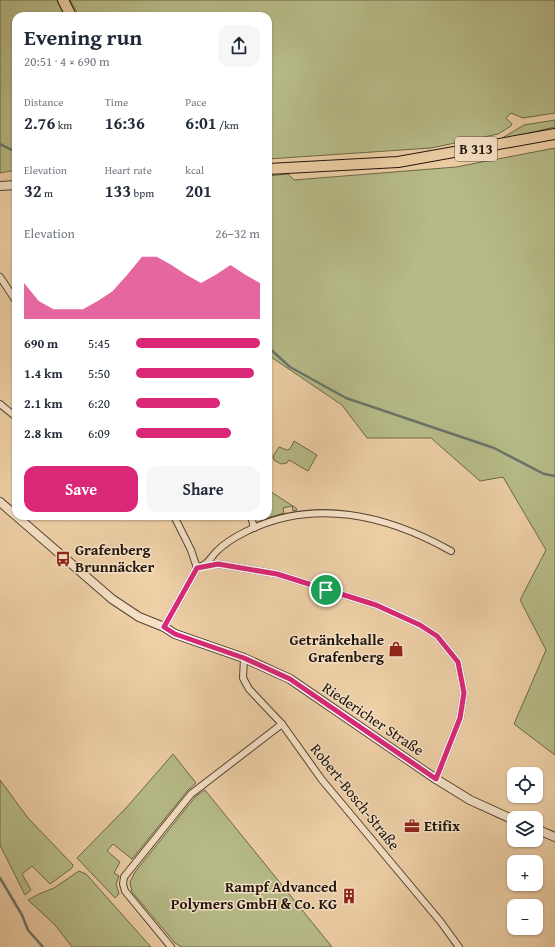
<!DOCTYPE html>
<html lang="en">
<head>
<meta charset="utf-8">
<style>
  :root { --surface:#fff; --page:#f6f6f7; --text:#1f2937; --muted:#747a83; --accent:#db2777 }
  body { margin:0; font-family:"Gentium Book Plus",serif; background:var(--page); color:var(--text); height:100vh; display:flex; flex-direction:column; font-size:15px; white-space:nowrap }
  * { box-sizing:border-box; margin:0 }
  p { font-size:13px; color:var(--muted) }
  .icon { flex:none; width:22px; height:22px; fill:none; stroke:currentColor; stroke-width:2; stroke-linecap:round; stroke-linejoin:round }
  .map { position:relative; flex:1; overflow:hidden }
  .side { position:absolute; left:12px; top:12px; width:260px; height:508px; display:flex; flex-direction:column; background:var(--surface); border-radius:12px; box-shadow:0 1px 3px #0004 }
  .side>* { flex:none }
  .tools { position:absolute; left:507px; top:767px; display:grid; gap:8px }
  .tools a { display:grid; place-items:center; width:36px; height:36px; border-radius:8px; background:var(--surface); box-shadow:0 1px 3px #0004; font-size:20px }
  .pin { position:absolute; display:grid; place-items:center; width:34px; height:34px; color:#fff; margin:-17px; border:2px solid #fff; border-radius:50%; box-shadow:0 1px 4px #0007 }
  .round { display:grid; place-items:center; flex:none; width:42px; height:42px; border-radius:12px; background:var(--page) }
  .summary { display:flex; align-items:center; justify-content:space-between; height:68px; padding:0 12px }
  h1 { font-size:22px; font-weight:600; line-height:30px }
  .figures { display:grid; grid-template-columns:repeat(3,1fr); gap:6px; height:68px; padding:4px 12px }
  .figures div { display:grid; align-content:center }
  .figures b { font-size:17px; font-weight:600 }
  .figures small { font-size:11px; font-weight:400 }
  .figures p { font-size:11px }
  .chart { height:112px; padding:8px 12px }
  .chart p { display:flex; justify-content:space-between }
  .chart svg { width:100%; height:72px; margin-top:4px; fill:var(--accent); opacity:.7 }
  .cta { display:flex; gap:8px; margin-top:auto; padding:8px 12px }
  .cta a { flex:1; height:46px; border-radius:12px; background:var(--accent); color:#fff; font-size:16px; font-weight:600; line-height:46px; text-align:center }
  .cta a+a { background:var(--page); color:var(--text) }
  ul { padding:0 12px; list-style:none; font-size:13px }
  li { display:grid; grid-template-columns:64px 48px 1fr; align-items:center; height:30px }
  li i { height:10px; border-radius:5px; background:var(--accent) }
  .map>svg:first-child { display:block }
  .green { fill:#b6bb88; stroke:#6b684a }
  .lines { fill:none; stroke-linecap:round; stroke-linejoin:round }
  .stream { stroke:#69756a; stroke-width:2.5 }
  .minor-casing { stroke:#544332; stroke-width:8 }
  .tertiary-casing { stroke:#544332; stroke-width:10 }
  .primary-casing { stroke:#20140b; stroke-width:12 }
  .minor { stroke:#f4e0c5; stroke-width:6 }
  .tertiary { stroke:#f4e0c5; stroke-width:8 }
  .primary { stroke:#eecfa6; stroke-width:10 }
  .route-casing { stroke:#fff; stroke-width:8 }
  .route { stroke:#db2777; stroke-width:5 }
  .labels { text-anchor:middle; stroke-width:3; stroke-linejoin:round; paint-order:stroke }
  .shield { fill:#f4e0c5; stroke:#605143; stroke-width:1 }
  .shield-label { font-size:14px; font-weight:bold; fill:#20140b }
  .poi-label { font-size:15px; font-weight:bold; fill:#20140b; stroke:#f4e0c5; text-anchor:start }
  .street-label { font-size:15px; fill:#20140b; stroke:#f4e0c5 }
</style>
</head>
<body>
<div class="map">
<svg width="555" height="947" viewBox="0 0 555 947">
  <rect width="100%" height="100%" fill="#eecfa6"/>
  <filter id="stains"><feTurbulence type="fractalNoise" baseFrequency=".005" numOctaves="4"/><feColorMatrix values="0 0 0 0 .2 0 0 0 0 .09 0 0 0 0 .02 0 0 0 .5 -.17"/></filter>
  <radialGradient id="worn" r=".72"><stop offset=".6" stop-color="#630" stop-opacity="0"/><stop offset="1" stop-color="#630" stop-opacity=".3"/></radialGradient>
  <g class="green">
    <path d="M0,0h57l9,16h-50v154l-16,3z"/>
    <path d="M70,0h485v113l-32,5 -12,-5 -5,5 6,6 -1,2 -13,8 -67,14 -163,11v-143h-189z"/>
    <path d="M555,120v7l-56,13 25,-15z"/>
    <path d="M555,148v607l-41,-31 32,-74 -26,-50 26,-50 -43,-73 -23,4 -49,-43h-64l-25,-33 -74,-50v-179l20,-2 6,6 162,-13z"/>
    <path d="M294,441l23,14 -9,16 -19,-11 -2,3 -6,1 -7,-4 -1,-4 6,-9 8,3 3,-1z"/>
    <path d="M268,490l28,18 1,2 -4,1 -1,-5 -9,2 1,5 -16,5 -10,-2h10z"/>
    <path d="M173,754l23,29 -8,7 -56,69 -19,-15 -6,7 13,11 -6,11 5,3 -3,8 3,10 -4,4 -38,-40 50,-51z"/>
    <path d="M0,780l28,38 45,47 -1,3 -22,16 -18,-18 -10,8 9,16 -6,5 -25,-50z"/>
    <path d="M205,790l127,157h-150l-7,-4 -43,-51 -2,-10 5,-10 61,-76z"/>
    <path d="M79,871l7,3 65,73h-79l-17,-22 -27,-25 11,-6 15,-6z"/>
  </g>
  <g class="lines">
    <g class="stream">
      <path d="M0,144l16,8"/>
      <path d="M268,347l22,20 56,31 148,50 50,26 11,2"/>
      <path d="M0,878l22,37 6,15 15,17"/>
    </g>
    <g class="minor-casing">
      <g id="minor">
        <path d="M0,277l16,24"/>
        <path d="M0,404l16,13"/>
        <path d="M174,516l17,34 6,18"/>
        <path d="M251,516l3,12"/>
        <path d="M206,565l12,-1 59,10 99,31 44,20 17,11 21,26 6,31 -4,25 -24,61"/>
        <path d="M164,627l33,-59c12,-4 12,-9 20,-17 7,-7 18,-14 28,-19 68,-35 142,-17 206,19"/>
        <path d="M244,658l-1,20 6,11 33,35 40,56 118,141 19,26"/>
        <path d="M171,947l-46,-56 -2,-7 1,-7 67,-83 91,-70"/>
      </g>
    </g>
    <g class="tertiary-casing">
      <g id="tertiary">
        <path d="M0,186l16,-1"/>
        <path d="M0,502l112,97 27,18 25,10 11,7 69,24 46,21 146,100 34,21 44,20"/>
        <path d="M536,829l19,8"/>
      </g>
    </g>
    <g class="primary-casing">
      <g id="primary">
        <path d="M63,0l8,16"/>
        <path d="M268,169l130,-7 157,-28"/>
      </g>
    </g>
    <use href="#minor" class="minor"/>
    <use href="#tertiary" class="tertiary"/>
    <use href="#primary" class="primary"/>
  </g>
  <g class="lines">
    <g class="route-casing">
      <path id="route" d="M218,564l59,10 99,31 44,20 17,11 21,26 6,31 -4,25 -24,61 -146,-100 -46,-21 -69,-24 -11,-7 33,-59z"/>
    </g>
    <use href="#route" class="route"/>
  </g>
  <defs>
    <g id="bus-bare" transform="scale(1.2)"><path d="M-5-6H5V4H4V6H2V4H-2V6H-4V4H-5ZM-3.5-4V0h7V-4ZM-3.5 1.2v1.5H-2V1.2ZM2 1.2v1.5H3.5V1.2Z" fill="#8f2418" stroke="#f4e0c5" stroke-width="2.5" paint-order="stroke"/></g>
    <g id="shop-bare" transform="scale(1.2)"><path d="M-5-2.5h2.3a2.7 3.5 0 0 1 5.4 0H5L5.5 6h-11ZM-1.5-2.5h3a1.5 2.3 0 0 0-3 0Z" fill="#8f2418" stroke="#f4e0c5" stroke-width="2.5" paint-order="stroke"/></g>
    <g id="office-bare" transform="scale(1.2)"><path d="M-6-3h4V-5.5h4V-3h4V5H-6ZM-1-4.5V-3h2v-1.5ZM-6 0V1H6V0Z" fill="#8f2418" stroke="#f4e0c5" stroke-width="2.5" paint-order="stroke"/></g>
    <g id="building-bare" transform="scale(1.2)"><path d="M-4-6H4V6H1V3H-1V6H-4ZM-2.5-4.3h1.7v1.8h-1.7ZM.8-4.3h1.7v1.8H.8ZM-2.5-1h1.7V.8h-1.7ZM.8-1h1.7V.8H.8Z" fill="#8f2418" stroke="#f4e0c5" stroke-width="2.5" paint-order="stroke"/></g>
  </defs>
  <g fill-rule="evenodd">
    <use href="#bus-bare" x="63" y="559"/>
    <use href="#shop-bare" x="396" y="649"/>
    <use href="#office-bare" x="412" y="826"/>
    <use href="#building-bare" x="349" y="896"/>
  </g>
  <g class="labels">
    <rect class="shield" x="455" y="137" width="42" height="24" rx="3"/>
    <g class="shield-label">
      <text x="476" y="154">B 313</text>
    </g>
    <g class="poi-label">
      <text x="75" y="555">Grafenberg<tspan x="75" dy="17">Brunnäcker</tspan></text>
      <text x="384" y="645" text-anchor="end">Getränkehalle<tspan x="384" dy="17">Grafenberg</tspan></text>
      <text x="424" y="831">Etifix</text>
      <text x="337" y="892" text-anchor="end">Rampf Advanced<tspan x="337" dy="17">Polymers GmbH &amp; Co. KG</tspan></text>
    </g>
    <g class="street-label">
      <text transform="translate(373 719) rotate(34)" y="5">Riedericher Straße</text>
      <text transform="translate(355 797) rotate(51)" y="5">Robert-Bosch-Straße</text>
    </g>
  </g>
  <rect width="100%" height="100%" filter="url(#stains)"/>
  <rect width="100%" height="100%" fill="url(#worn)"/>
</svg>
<div class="tools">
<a><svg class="icon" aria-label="locate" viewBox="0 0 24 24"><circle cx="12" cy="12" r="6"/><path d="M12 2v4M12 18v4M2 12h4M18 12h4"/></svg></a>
<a><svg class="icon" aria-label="layers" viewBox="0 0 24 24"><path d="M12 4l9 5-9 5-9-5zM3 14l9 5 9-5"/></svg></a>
<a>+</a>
<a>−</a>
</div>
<div class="pin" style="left:326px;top:590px;background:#1e9e55"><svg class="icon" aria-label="arrive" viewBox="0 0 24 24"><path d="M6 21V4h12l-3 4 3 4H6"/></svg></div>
<section class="side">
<div class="summary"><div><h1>Evening run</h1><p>20:51 · 4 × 690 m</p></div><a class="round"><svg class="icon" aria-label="share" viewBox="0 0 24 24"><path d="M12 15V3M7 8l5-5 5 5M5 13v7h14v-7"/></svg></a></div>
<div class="figures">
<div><p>Distance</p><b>2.76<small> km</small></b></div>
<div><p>Time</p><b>16:36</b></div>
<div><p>Pace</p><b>6:01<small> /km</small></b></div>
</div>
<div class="figures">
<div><p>Elevation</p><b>32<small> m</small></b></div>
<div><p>Heart rate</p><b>133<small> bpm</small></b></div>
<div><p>kcal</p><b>201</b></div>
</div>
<div class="chart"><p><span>Elevation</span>26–32 m</p>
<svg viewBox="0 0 160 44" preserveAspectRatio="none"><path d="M0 44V22L10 33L20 38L30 38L40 38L50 33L60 27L70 17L80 6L90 6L100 11L110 17L120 22L130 17L140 11L150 17L160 22V44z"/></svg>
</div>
<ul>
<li><b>690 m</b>5:45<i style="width:100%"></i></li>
<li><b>1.4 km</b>5:50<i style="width:95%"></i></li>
<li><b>2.1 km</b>6:20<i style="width:68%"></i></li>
<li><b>2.8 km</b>6:09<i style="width:77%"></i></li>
</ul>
<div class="cta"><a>Save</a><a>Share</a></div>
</section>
</div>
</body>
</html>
